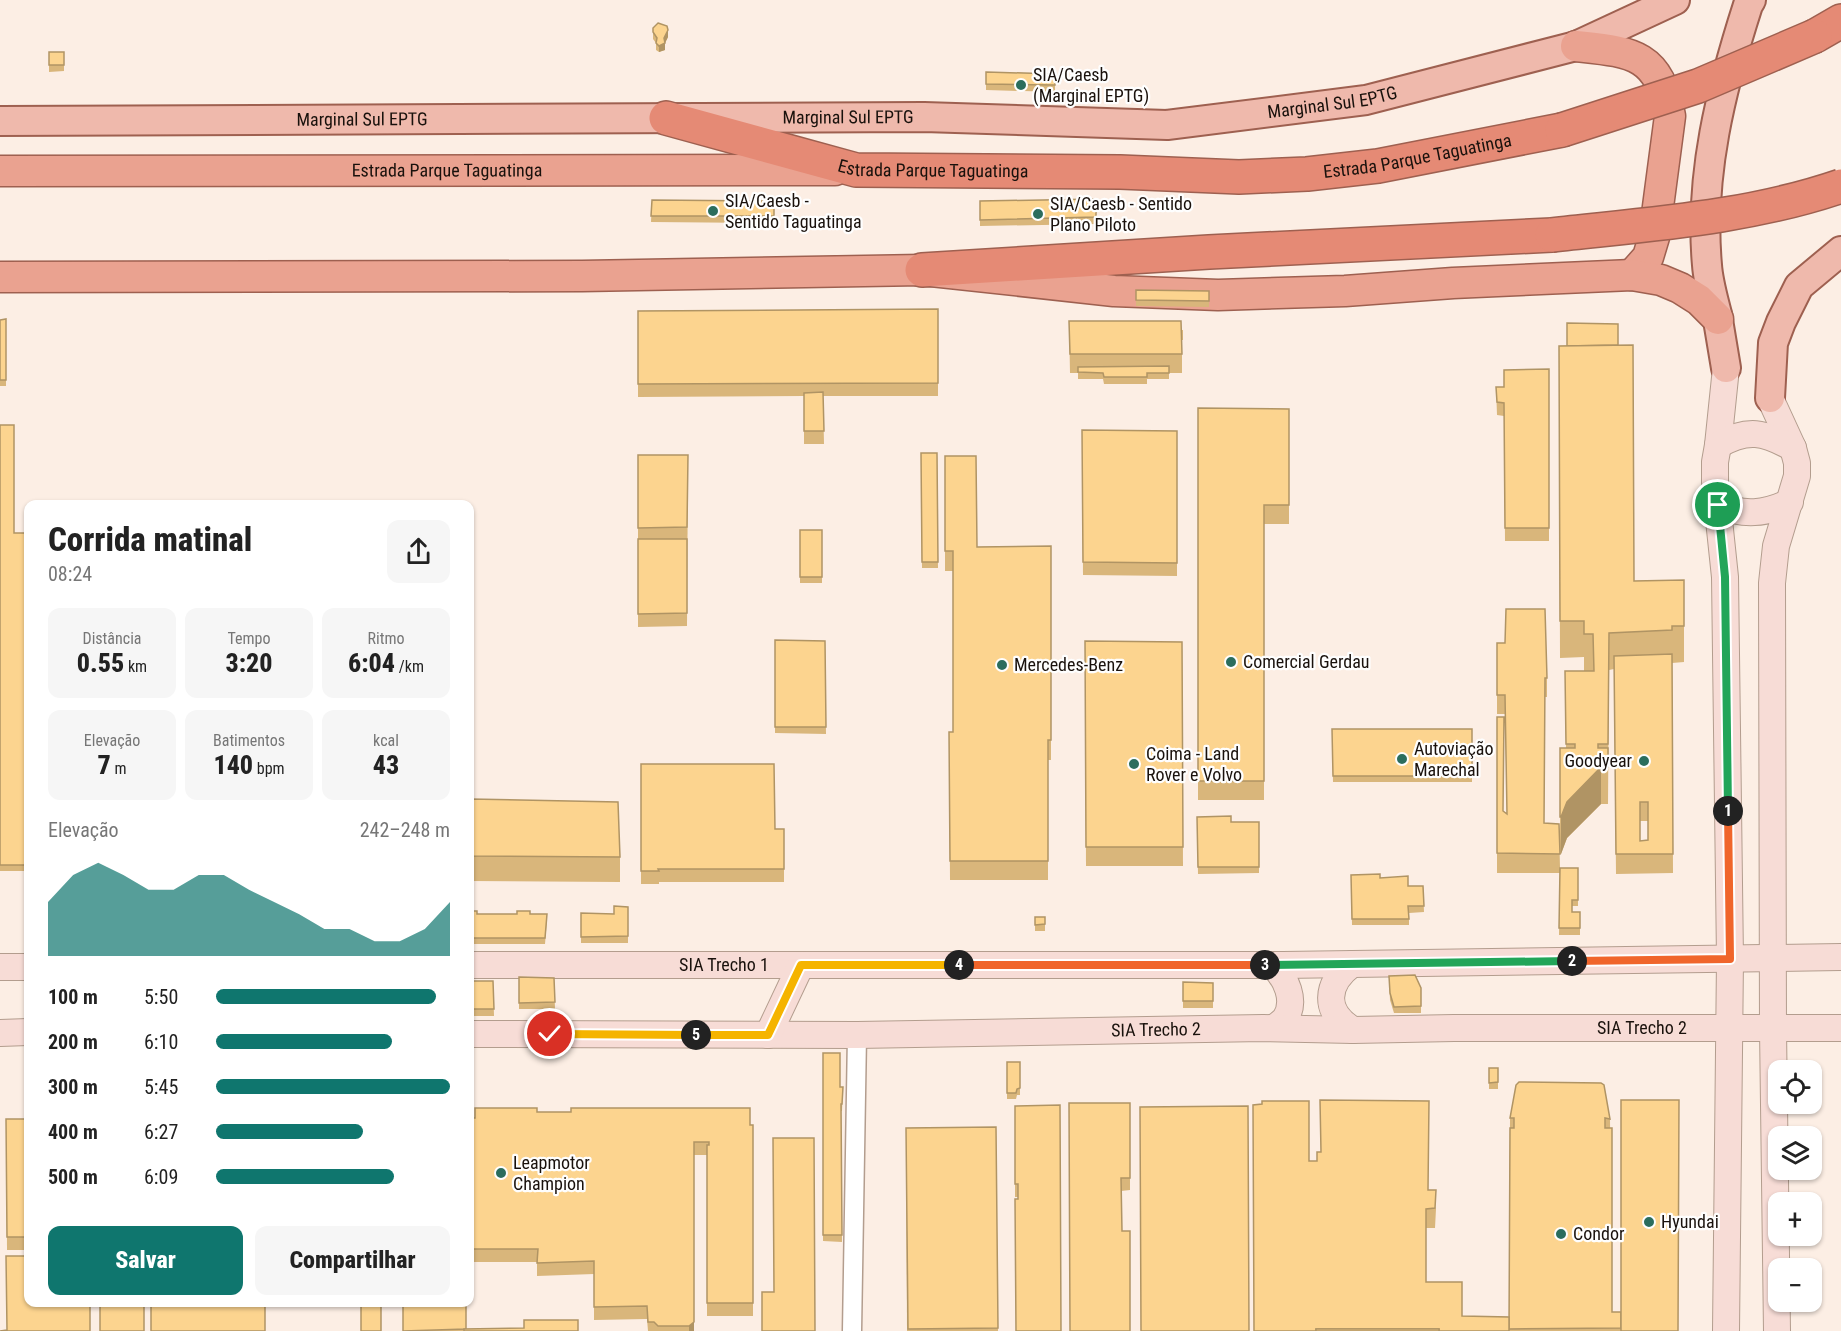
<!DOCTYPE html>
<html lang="pt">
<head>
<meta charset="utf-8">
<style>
  :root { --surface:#fff; --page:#f6f6f6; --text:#222; --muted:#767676; --accent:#0f766e }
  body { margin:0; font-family:"Roboto Condensed",sans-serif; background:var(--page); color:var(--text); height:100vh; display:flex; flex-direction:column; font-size:22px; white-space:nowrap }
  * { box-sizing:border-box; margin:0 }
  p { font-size:20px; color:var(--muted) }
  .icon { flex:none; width:33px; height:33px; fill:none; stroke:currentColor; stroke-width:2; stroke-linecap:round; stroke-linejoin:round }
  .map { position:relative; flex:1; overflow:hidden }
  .details { position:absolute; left:24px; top:500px; width:450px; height:807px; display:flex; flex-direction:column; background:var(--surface); border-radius:12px; box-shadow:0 2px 4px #0004 }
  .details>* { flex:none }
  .controls { position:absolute; left:1768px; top:1060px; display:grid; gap:12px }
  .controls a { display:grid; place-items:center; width:54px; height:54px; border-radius:12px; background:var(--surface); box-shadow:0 2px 4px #0004; font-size:30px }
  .pin { position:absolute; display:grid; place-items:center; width:51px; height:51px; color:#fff; margin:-26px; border:3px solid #fff; border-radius:50%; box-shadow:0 2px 6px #0007 }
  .km { position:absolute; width:30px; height:30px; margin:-15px; border-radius:50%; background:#222; color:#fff; font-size:16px; line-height:30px; text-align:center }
  .round { display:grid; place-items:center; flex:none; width:63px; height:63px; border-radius:12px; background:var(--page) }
  .overview { display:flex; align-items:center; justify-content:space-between; height:102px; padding:0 24px }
  h1 { font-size:33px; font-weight:800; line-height:45px }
  .figures { display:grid; grid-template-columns:repeat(3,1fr); gap:9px; height:102px; padding:6px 24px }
  .figures div { display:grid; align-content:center; border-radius:12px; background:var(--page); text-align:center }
  .figures b { font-size:26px; font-weight:800 }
  .figures small { font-size:16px; font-weight:400 }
  .figures p { font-size:16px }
  .chart { height:168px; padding:12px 24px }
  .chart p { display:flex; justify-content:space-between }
  .chart svg { width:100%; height:108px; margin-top:6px; fill:var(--accent); opacity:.7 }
  .primary-button { display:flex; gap:12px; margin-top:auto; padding:12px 24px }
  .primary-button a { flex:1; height:69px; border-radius:12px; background:var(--accent); color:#fff; font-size:24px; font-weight:800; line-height:69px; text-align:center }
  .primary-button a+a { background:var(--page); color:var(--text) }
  ul { padding:0 24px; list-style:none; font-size:20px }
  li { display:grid; grid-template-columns:96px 72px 1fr; align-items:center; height:45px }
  li i { height:15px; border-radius:8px; background:var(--accent) }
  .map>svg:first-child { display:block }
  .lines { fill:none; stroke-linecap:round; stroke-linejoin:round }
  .minor-casing { stroke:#b39d8e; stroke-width:21 }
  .secondary-casing { stroke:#b39d8e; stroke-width:28 }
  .primary-casing { stroke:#9e6050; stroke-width:32 }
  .trunk-casing { stroke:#9e6050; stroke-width:33 }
  .motorway-casing { stroke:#9e6050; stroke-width:36 }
  .minor { stroke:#fff; stroke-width:18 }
  .secondary { stroke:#f7dcd6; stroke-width:26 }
  .primary { stroke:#efb9ac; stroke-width:28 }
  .trunk { stroke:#eaa290; stroke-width:30 }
  .motorway { stroke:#e58a75; stroke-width:33 }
  .motorway-bridge-casing { stroke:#9e6050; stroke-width:36; stroke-linecap:butt }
  .motorway-bridge { stroke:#e58a75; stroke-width:33 }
  .wall { fill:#d9b67b; fill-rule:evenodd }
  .shaded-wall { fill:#b09464 }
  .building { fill:#fcd48f; stroke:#b09464; stroke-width:1.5; fill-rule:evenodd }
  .split-1-casing { stroke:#fff; stroke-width:12 }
  .split-2-casing { stroke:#fff; stroke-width:12 }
  .split-3-casing { stroke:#fff; stroke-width:12 }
  .split-4-casing { stroke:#fff; stroke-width:12 }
  .split-5-casing { stroke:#fff; stroke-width:12 }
  .split-6-casing { stroke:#fff; stroke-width:12 }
  .split-1 { stroke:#22a559; stroke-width:8 }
  .split-2 { stroke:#f0652b; stroke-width:8 }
  .split-3 { stroke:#22a559; stroke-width:8 }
  .split-4 { stroke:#f0652b; stroke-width:8 }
  .split-5 { stroke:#f5b400; stroke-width:8 }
  .split-6 { stroke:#f5b400; stroke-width:8 }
  .poi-dot { fill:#2b6d5d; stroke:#fefefe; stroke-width:2 }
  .labels { text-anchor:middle; stroke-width:4.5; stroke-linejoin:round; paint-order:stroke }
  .poi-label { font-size:18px; fill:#19110c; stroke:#fefefe; text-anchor:start }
  .street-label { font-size:18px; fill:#19110c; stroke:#fefefe }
</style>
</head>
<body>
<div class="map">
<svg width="1841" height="1331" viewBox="0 0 1841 1331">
  <rect width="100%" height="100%" fill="#fceee4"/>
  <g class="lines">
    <g class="minor-casing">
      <path id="minor" d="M852,1331l5,-296"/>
    </g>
    <g class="secondary-casing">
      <g id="secondary">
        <path d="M1726,368l-8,77 -3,17v20l10,95 5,382 -4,372"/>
        <path d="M1770,398l23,50 4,15v13l-21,70 -4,37 1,446 4,302"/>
        <path d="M1718,445c30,-17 46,-13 75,3"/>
        <path d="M1718,505c26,11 47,9 72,-3"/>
        <path d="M1352,964c-27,20 -29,48 1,66"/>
        <path id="s1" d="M470,965h813l558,-8"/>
        <path d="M1272,965c14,12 25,36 13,54 -3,3 -8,7 -12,9"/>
        <path d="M0,967h28"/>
        <path d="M0,1033l28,-1"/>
        <path id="s2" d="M470,1034l387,1 406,-7 90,2 101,-2h387"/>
        <path d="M768,1035l33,-70"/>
      </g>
    </g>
    <g class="primary-casing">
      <g id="primary">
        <path id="s3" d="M0,121l924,-4 243,8 199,-25 210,-54 99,-46"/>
        <path d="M1726,368c-3,-18 -6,-36 -9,-54 -4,-16 -9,-33 -10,-49 -8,-89 14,-176 41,-260l3,-5"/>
        <path d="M1770,398l3,-55 8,-21 18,-36 42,-35"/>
      </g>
    </g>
    <g class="trunk-casing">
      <g id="trunk">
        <path d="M1576,46c56,6 83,7 94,70l-16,121 -6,20 -16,18"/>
        <path id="s4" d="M0,171l835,-1"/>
        <path d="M0,277l582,-1 340,-6 192,21 104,4 127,-4 108,-8 179,-8 29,5 19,8 19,12 19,19"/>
      </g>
    </g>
    <g class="motorway-casing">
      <g id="motorway">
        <path d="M1815,36l26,-15"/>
        <path id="s5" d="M666,118l190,52 264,2 119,5 68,-3 71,-8 184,-36"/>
        <path d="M922,270l287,-18 343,-17"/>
      </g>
    </g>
    <use href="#minor" class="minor"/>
    <use href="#secondary" class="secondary"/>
    <use href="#primary" class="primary"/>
    <use href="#trunk" class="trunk"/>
    <use href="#motorway" class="motorway"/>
    <g class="motorway-bridge-casing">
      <g id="motorway-bridge">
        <path d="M1562,130l136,-44 117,-50"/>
        <path d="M1552,235c98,-11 196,-17 289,-49"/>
      </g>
    </g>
    <use href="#motorway-bridge" class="motorway-bridge"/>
  </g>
  <g class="wall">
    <path d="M653,32l15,5 -3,6v7l-6,2 -3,-2v-7l-3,-4z"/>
    <path d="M49,52h15v19l-15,1z"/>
    <path d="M986,72l69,2v18l-69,-2z"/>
    <path d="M1096,199v25l-116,2v-25z"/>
    <path d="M652,200l122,1v22l-123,-1z"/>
    <path d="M1136,290l73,1v16l-73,-1z"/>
    <path d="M938,309v87h-115l1,48h-20v-48l-166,1v-86z"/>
    <path d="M6,319v67h-6v-66z"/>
    <path d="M1069,321l114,9v10h-1v33h-13v6h-22v5h-43l-1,-5h-25v-6h-8z"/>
    <path d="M1618,345l16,236 50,-1v82l-12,1 1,210 -57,1 -2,-205 -5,1 -1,134h-7l-34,34 -6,16h-1v-106h6l-1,-77h19v-14l-24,1 -1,-312zM1640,821h8v20h-8z"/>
    <path d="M1549,369v172h-44l-1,-125 -7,-1 -1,-28h8z"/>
    <path d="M1198,408l91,1v115h-25v276h-66z"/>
    <path d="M0,425l14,108h14v338h-28z"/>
    <path d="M1082,430l95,1v145l-94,-1z"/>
    <path d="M921,453h16l1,115h-16z"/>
    <path d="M638,455h50l-1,171 -49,1z"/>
    <path d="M945,456l32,91 74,-1v214h-3v120h-98l-1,-148h4v-161h-8z"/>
    <rect x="800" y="530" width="22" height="53"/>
    <path d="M775,640l50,1 1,93 -51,-1z"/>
    <path d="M1085,641l97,1 1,224h-97z"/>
    <path d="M1497,643l50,35v19h-2l-1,126 15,1 1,44h18v38h-6v6h8v23h-21l1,-62h-63v-156l6,94 4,2 -2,-99h-8z"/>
    <path d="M1332,729h140v53h-139z"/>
    <path d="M641,764l134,65h9v53h-125v2h-18z"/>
    <path d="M470,799l150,58v25l-150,-1z"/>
    <path d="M1197,817l34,5h28v51l-61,1z"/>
    <path d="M1351,875l29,3 28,8h15l1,26 -15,1v12h-57z"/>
    <path d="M628,907v36h-47v-30l33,1z"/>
    <path d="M470,911l7,3h53l17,6 -2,24h-75z"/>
    <rect x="1035" y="917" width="10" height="14"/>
    <path d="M1389,976l32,12v25h-27l-4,-13z"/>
    <path d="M519,977l35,1 1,31h-36z"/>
    <path d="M470,981h23l1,35h-24z"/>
    <path d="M1183,982l30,1v25h-30z"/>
    <path d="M823,1053l17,34h3l-1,24h-1l1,131 -19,-1z"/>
    <path d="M1007,1062h13v33h-3l-1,4h-9z"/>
    <rect x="1489" y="1068" width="9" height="21"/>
    <path d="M1130,1103v87l-9,1 -51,140z"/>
    <path d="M1015,1106l46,225 -43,-134h-3z"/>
    <path d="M537,1112l216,13v191h-46v-161h-13v176h-46l-1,-12 -53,1v-46l-57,2v-14h-67v-144z"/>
    <path d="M1510,1118l100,1 2,193 66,19h-424l55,-170 119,29 8,19 -1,19h-9v54l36,34 47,1z"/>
    <path d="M6,1119h22v131h-21z"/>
    <path d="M996,1127l2,204h-91l-1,-203z"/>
    <path d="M466,1329l112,2h-175z"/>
  </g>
  <g class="shaded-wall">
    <path d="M668,30v7l-3,6v7l-6,2v-6z"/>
    <path d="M1601,767v37l-34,34 -6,16v-37l6,-15z"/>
    <path d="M694,1322v9h-5v-5z"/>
  </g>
  <g class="building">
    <path d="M658,23l9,3 1,4 -4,8 1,5 -6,3 -3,-3 1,-5 -4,-6v-4z"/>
    <rect x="49" y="52" width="15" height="13"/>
    <path d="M986,72l69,2v11l-69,-1z"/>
    <path d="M1096,199v18l-116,3v-19z"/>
    <path d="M652,200l122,1v15h-123z"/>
    <path d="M1136,290l73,1v10l-73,-1z"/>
    <path d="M938,309v74l-300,1v-73z"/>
    <path d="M6,319v61h-6v-60z"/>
    <path d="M1069,321h112l1,33h-112z"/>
    <path d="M1567,323l51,1v21l-51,1z"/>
    <path d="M1633,345l1,236 50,-1v46h-12v4l-63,3 -1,111h-10v4h10v19h-7l-34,35 -6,15h-1v-69h15v-4h-9l-1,-73h29l-1,-37h-9v-13h-24l-1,-275z"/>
    <path d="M1169,366v7h-22v4h-43l-1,-4 -25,-1v-5z"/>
    <path d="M1549,369v159h-44l-1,-125 -7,-1 -1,-15h8v-17z"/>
    <path d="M823,392l1,39h-20v-38z"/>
    <path d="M1198,408l91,1v96h-25v276h-66z"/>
    <path d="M0,425h14v108h14v332h-28z"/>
    <path d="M1082,430l95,1v132l-94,-1z"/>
    <path d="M921,453h16l1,109h-16z"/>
    <path d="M638,455h50l-1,72 -49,1z"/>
    <path d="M945,456h31l1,91 74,-1v194h-3v121h-98l-1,-129h4v-181h-8z"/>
    <rect x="800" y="530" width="22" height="47"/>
    <path d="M638,539h49v74l-49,1z"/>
    <path d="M1506,609h39l2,69h-2l-1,145 15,1 1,30 -63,-1v-136h7l-1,94 4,3 -2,-119h-8v-52h8z"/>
    <path d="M775,640l50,1 1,86h-51z"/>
    <path d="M1085,641l97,1 1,205h-97z"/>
    <path d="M1672,654l1,200h-57l-2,-198zM1640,802h8v38l-8,1z"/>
    <path d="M1332,729h140v47h-139z"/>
    <path d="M641,764h133l1,65h9v40h-126l1,2h-18z"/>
    <path d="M470,799l148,3 2,55 -150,-1z"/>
    <path d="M1231,816v6h28v45h-61l-1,-50z"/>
    <path d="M1560,868h18v32h-6v12h8v16h-21z"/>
    <path d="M1380,874v4l28,-2v10h15l1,20h-16l1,13h-57l-1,-44z"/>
    <path d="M614,906l14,1v29l-47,1v-24l33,1z"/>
    <path d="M470,911h7v3h40v-3h13v3h17l-2,24h-75z"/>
    <path d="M1035,917h10v7l-10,1z"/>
    <path d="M1415,975l6,13v18l-27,1 -4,-14 -1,-17z"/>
    <path d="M519,977l35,1 1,24 -36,1z"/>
    <path d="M470,981h23l1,28h-24z"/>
    <path d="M1183,982l30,1v18h-30z"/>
    <path d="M823,1053h17v34h3l-1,17h-1l1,131h-19z"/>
    <path d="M1007,1062h13v26l-3,1 -1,4h-9z"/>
    <path d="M1489,1068h9v14l-9,1z"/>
    <path d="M1519,1082l82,1 3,2 6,34 -5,-1v10h7v184h9v16l-112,1 1,-201h4v-10h-4l6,-33z"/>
    <path d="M1320,1100l109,1 -1,89h8l-1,18 -9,1v73h36v34l47,1v14h-70v-2h-123v2h-62l-1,-226 9,-1v-3h47v60h8v-9h4z"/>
    <path d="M1621,1100h58l-1,231h-57z"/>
    <path d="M1069,1103h61v75h-9l1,53h8v100h-60z"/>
    <path d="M1060,1105l1,226h-45l-1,-132h3v-15h-3v-78z"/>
    <path d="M1248,1106l1,225h-108l-1,-224z"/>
    <path d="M475,1108h62v4h34v-4h179v17h3v178h-46v-158h2v-3h-15v180l-5,4h-31l-4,-4h-6l-1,-16 -53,1v-46l-57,2 1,-14h-68v-131h5z"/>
    <path d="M6,1119h22v118h-21z"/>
    <path d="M996,1127l2,201 -90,1 -2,-201z"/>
    <path d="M773,1138h41l1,193h-53v-39h12z"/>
    <path d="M6,1256h22v46h62v29h-90l7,-1z"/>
    <rect x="100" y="1302" width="44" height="29"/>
    <rect x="151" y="1302" width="114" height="29"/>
    <rect x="361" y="1302" width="20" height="29"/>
    <path d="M403,1302h63v27l-63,2z"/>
    <path d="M524,1320h54v11h-114v-2l60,-1z"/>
    <rect x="1316" y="1329" width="123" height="2"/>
  </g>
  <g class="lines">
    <g class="split-1-casing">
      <path id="split-1" d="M1718,505l7,72 3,234"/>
    </g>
    <g class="split-2-casing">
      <path id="split-2" d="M1572,961l158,-2 -2,-148"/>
    </g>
    <g class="split-3-casing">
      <path id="split-3" d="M1265,965l307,-4"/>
    </g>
    <g class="split-4-casing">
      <path id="split-4" d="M959,965h306"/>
    </g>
    <g class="split-5-casing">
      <path id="split-5" d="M696,1035h72l33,-70h158"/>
    </g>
    <g class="split-6-casing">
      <path id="split-6" d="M550,1034l146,1"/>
    </g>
    <use href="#split-1" class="split-1"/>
    <use href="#split-2" class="split-2"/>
    <use href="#split-3" class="split-3"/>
    <use href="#split-4" class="split-4"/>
    <use href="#split-5" class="split-5"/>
    <use href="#split-6" class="split-6"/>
  </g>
  <g class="poi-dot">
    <circle cx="1021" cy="85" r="6"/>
    <circle cx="713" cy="211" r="6"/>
    <circle cx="1038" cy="214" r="6"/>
    <circle cx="1231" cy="662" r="6"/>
    <circle cx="1002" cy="665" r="6"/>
    <circle cx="1402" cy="759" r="6"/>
    <circle cx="1644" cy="761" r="6"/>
    <circle cx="1134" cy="764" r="6"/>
    <circle cx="501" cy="1173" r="6"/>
    <circle cx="1649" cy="1222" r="6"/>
    <circle cx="1561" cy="1234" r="6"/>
  </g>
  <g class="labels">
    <g class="poi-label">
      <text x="1033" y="81">SIA/Caesb<tspan x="1033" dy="21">(Marginal EPTG)</tspan></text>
      <text x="725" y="207">SIA/Caesb -<tspan x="725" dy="21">Sentido Taguatinga</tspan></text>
      <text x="1050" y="210">SIA/Caesb - Sentido<tspan x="1050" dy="21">Plano Piloto</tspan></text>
      <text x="1243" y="668">Comercial Gerdau</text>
      <text x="1014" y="671">Mercedes-Benz</text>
      <text x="1414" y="755">Autoviação<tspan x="1414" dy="21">Marechal</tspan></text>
      <text x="1146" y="760">Coima - Land<tspan x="1146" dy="21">Rover e Volvo</tspan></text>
      <text x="1632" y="767" text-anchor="end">Goodyear</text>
      <text x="513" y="1169">Leapmotor<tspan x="513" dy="21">Champion</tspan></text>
      <text x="1661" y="1228">Hyundai</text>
      <text x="1573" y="1240">Condor</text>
    </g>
    <g class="street-label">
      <text dy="6" stroke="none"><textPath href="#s3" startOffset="1334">Marginal Sul EPTG</textPath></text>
      <text dy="6" stroke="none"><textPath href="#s3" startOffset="848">Marginal Sul EPTG</textPath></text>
      <text dy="6" stroke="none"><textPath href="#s3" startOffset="362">Marginal Sul EPTG</textPath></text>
      <text dy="6" stroke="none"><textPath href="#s5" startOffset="760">Estrada Parque Taguatinga</textPath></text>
      <text dy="6" stroke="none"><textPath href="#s4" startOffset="447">Estrada Parque Taguatinga</textPath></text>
      <text dy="6" stroke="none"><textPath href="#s5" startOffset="274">Estrada Parque Taguatinga</textPath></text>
      <text dy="6" stroke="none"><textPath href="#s1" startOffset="254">SIA Trecho 1</textPath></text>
      <text dy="6" stroke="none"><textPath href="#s2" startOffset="1172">SIA Trecho 2</textPath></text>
      <text dy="6" stroke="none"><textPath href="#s2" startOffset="686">SIA Trecho 2</textPath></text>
    </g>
  </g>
</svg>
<div class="controls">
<a><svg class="icon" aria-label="locate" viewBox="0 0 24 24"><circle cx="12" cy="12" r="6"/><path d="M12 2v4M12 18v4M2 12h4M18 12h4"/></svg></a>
<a><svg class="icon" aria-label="layers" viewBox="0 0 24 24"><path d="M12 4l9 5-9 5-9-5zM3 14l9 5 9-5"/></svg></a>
<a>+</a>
<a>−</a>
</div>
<div class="pin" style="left:1718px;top:505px;background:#1e9e55"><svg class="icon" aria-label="arrive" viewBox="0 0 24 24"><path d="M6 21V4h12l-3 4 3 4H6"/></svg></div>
<div class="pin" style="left:550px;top:1034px;background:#d93025"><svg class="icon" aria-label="check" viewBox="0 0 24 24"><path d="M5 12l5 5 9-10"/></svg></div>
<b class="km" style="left:1728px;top:811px">1</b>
<b class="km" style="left:1572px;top:961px">2</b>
<b class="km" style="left:1265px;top:965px">3</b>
<b class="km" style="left:959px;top:965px">4</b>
<b class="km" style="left:696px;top:1035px">5</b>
<section class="details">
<div class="overview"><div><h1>Corrida matinal</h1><p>08:24</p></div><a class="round"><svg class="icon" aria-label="share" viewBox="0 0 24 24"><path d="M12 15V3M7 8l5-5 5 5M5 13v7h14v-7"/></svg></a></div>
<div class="figures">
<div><p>Distância</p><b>0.55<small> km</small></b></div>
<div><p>Tempo</p><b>3:20</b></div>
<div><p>Ritmo</p><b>6:04<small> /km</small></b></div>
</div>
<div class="figures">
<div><p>Elevação</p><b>7<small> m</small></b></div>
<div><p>Batimentos</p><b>140<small> bpm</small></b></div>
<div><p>kcal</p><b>43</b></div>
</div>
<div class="chart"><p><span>Elevação</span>242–248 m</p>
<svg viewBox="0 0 160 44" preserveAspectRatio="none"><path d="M0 44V22L10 11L20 6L30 11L40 17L50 17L60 11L70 11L80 17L90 22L100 27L110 33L120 33L130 38L140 38L150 33L160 22V44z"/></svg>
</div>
<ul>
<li><b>100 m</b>5:50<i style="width:94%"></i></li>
<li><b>200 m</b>6:10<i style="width:75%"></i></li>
<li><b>300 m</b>5:45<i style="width:100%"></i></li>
<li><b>400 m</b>6:27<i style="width:63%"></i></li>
<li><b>500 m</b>6:09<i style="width:76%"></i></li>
</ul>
<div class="primary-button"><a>Salvar</a><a>Compartilhar</a></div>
</section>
</div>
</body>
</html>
